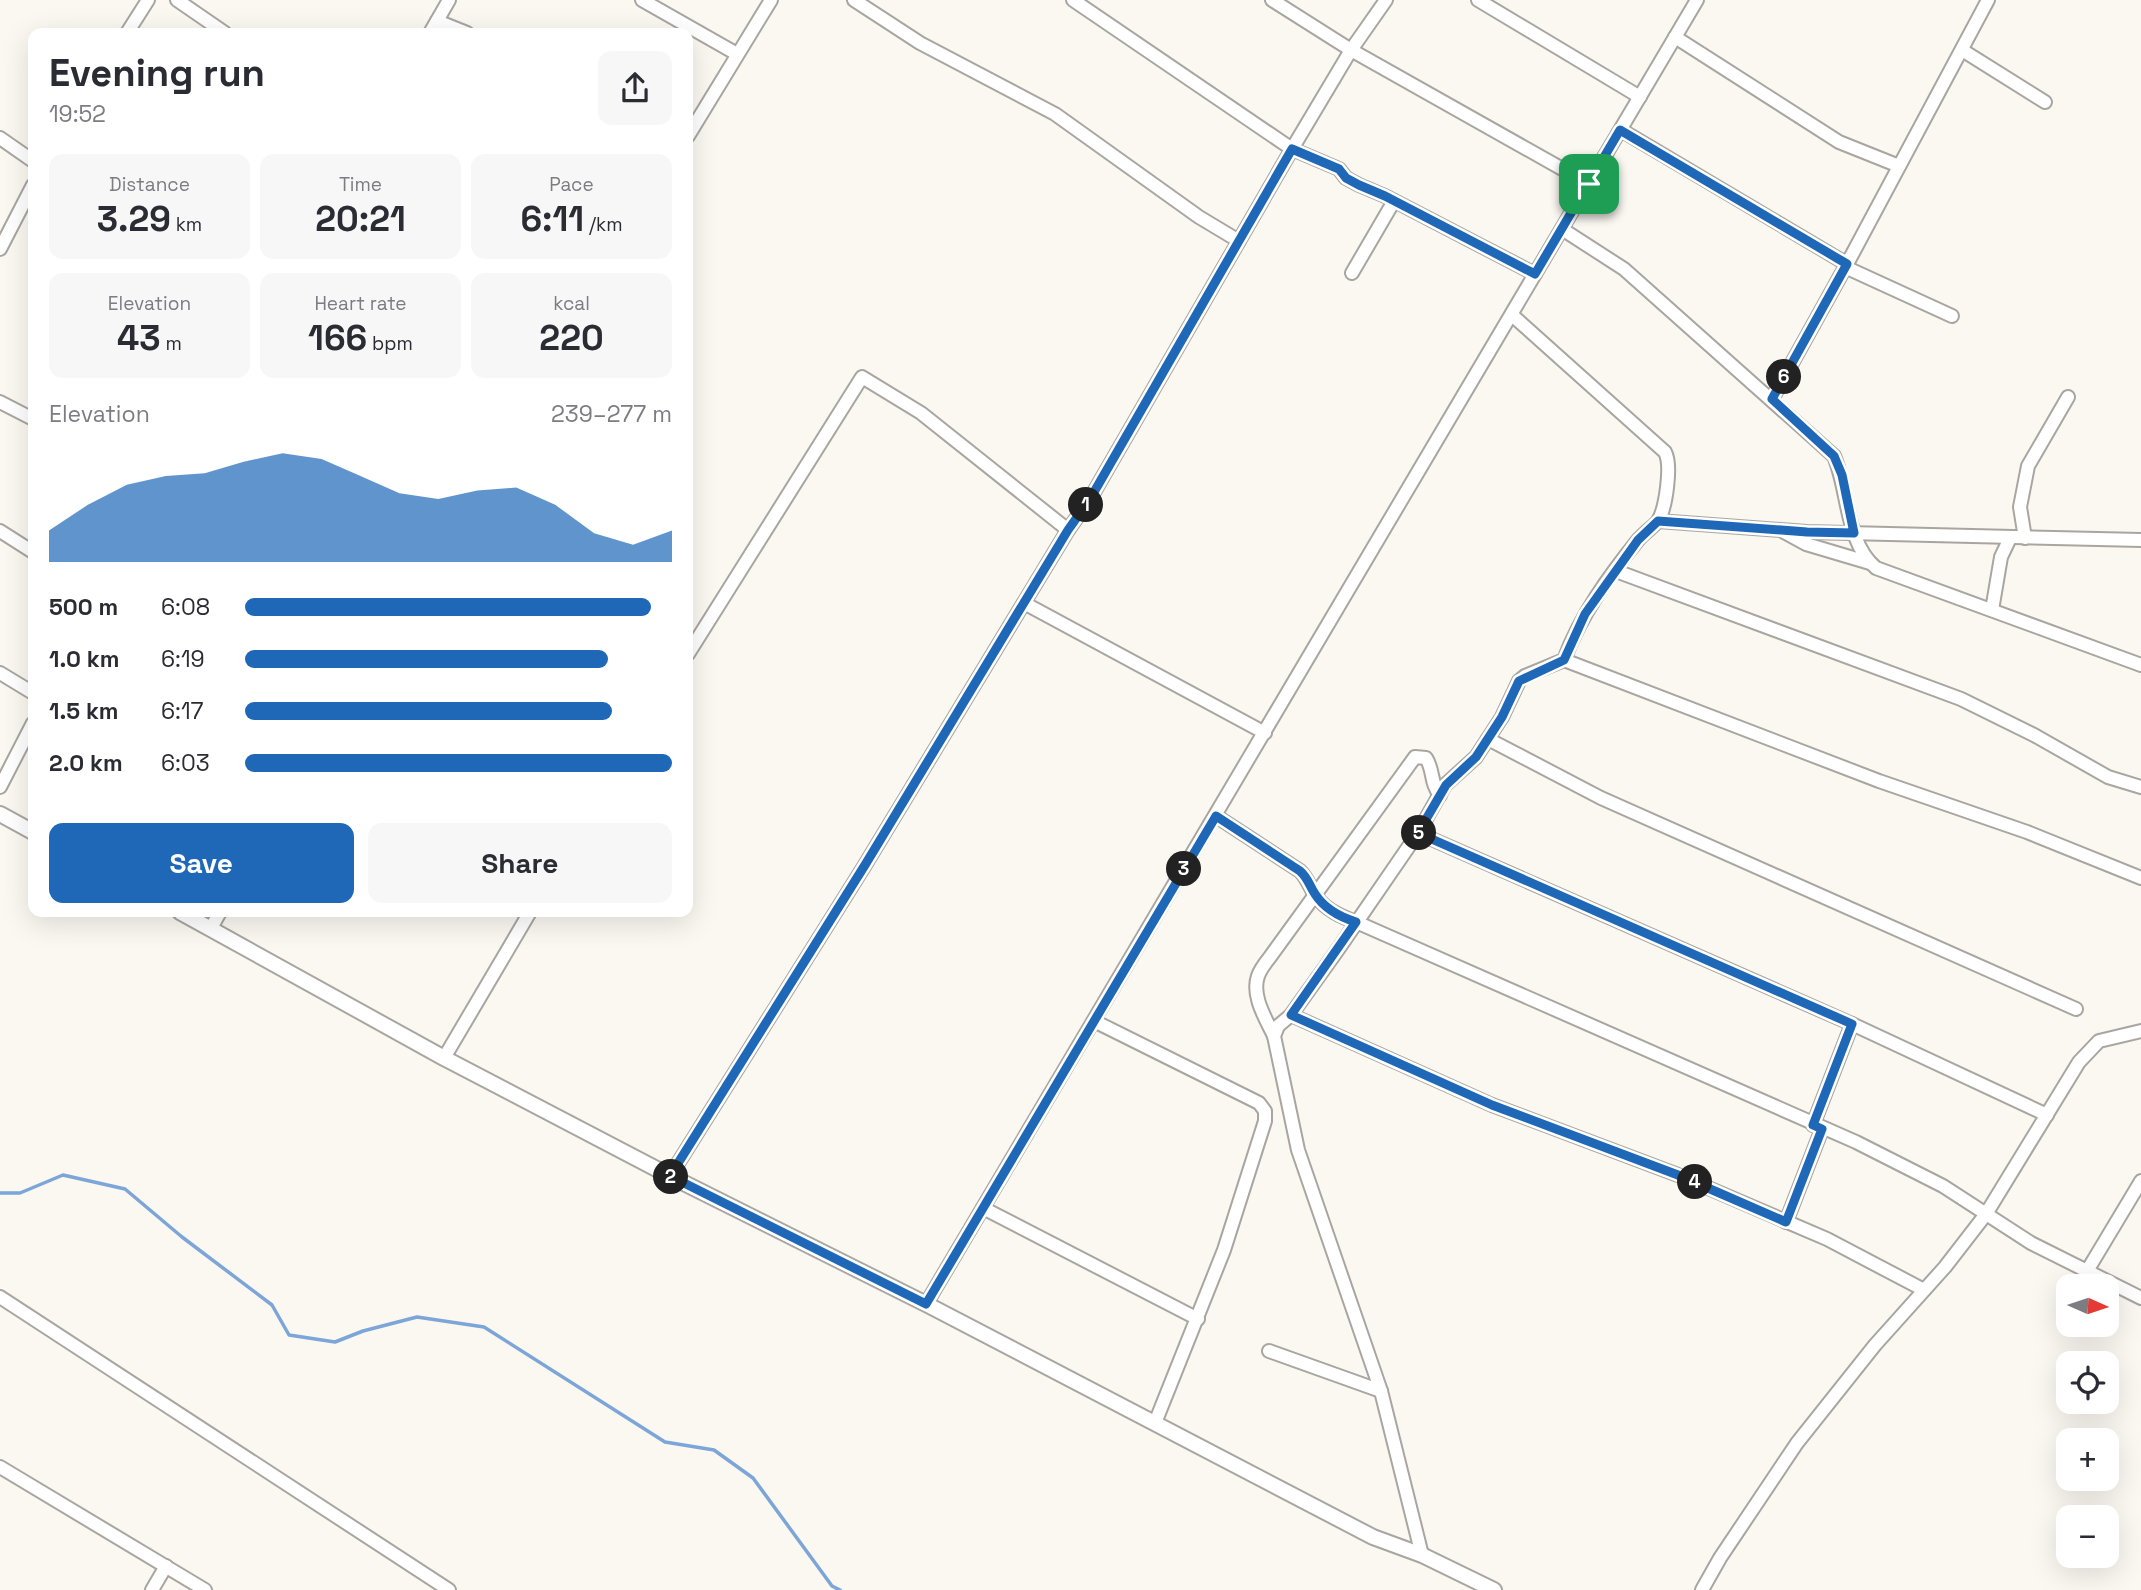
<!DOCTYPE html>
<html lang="en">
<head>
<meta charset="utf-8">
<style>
  :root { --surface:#fff; --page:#f7f7f7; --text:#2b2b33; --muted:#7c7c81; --accent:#1e68b7 }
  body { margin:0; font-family:"Space Grotesk",sans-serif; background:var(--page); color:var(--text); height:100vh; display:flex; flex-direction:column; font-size:26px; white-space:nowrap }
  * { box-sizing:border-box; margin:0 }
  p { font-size:23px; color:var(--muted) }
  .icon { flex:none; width:38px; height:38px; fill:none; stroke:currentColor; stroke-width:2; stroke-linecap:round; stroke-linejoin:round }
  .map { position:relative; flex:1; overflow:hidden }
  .panel { position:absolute; left:28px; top:28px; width:665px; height:889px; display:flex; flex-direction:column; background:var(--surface); border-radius:14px; box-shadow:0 7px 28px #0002 }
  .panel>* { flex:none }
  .needle { width:46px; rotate:93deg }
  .tools { position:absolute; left:2056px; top:1274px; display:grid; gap:14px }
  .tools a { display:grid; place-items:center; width:63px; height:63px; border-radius:14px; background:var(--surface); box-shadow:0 7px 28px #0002; font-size:35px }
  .pin { position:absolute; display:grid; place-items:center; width:60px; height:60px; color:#fff; margin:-30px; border-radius:14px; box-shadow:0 4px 10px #0006 }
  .km { position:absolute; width:35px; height:35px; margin:-18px; border-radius:50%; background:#222; color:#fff; font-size:19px; line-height:35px; text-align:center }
  .round { display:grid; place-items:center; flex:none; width:74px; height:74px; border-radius:14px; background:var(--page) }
  .overview { display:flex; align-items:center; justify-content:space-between; height:119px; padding:0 21px }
  h1 { font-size:38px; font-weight:700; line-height:52px }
  .stats { display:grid; grid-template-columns:repeat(3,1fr); gap:10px; height:119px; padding:7px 21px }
  .stats div { display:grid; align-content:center; border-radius:14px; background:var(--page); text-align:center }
  .stats b { font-size:35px; font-weight:700 }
  .stats small { font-size:19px; font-weight:400 }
  .stats p { font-size:19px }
  .chart { height:196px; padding:14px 21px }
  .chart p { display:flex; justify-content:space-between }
  .chart svg { width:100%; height:126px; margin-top:7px; fill:var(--accent); opacity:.7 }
  .primary-button { display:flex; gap:14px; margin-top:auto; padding:14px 21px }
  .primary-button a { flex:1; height:80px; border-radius:14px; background:var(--accent); color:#fff; font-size:28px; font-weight:700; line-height:80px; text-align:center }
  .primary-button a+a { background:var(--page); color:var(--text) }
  ul { padding:0 21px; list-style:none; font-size:23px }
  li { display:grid; grid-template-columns:112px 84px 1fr; align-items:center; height:52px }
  li i { height:18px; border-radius:9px; background:var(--accent) }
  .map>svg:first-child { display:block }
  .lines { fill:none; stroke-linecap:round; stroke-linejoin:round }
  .stream { stroke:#7ca5d8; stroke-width:3.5 }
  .minor-casing { stroke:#a9a6a1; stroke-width:16 }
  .tertiary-casing { stroke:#a9a6a1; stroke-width:18 }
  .minor { stroke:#fff; stroke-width:12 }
  .tertiary { stroke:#fff; stroke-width:14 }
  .route-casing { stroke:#fff; stroke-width:14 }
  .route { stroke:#1e68b7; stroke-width:9 }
</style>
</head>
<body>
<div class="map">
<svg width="2141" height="1590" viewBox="0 0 2141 1590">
  <rect width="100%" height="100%" fill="#fbf7f1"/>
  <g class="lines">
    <path class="stream" d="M0,1193h20l43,-18 62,14 57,48 90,68 17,30 46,7 28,-11 54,-14 67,10 181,115 49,8 39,28 79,108 8,4"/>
    <g class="minor-casing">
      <g id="minor">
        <path d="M177,0l48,33"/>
        <path d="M642,0l95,54"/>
        <path d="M854,0l66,43 135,71 144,103 40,24"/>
        <path d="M1073,0l219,149 47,20 7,9 13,7 26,11 150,78"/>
        <path d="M1272,0l79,50 238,134"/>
        <path d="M1478,0l162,97"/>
        <path d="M437,21l30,12"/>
        <path d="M127,33l21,-33"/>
        <path d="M430,33l19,-33"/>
        <path d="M1675,37l164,105 60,24"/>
        <path d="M1962,50l83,52"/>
        <path d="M1621,130l226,134 -75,135"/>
        <path d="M688,136l83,-136"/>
        <path d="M0,138l33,23"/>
        <path d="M1562,229l62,40 210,187c15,35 11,86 42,112l265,97"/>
        <path d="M0,249l33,-64"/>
        <path d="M1847,264l141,-264"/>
        <path d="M1845,267l107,49"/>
        <path d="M1352,273l42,-72"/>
        <path d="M0,402l33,17"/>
        <path d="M1658,521l149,11 334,8"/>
        <path d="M0,531l33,21"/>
        <path d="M1784,532l22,12 64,19"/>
        <path d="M2025,538l-5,-31 8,-41 40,-69"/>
        <path d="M1616,571l345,128 73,36 74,42 33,10"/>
        <path d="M1024,603l241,130"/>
        <path d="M1992,610l9,-53 9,-19"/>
        <path d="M688,654l174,-277 59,36 147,117"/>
        <path d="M1564,660l315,121 148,51 114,46"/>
        <path d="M0,673l33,20"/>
        <path d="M1488,739l113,59 475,211"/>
        <path d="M0,787l33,-64"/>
        <path d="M1216,816l84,55c8,8 9,15 15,24 12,17 30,23 48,30l493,217 87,44 88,57 110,55"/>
        <path d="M1418,833l434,191 195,91"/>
        <path d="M211,928l9,-16"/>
        <path d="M1291,1015l201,90 186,70 149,64 97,51"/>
        <path d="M1094,1021l165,82 6,8v10l-41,129 -69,173"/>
        <path d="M1274,1036c-8,-17 -23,-40 -16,-60 2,-6 8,-14 12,-19l145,-200 11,1c8,12 4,25 14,37"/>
        <path d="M444,1058l86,-146"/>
        <path d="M1813,1125l39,-101"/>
        <path d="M670,1176l195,-311 203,-335 22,-31 202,-350 59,-99 35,-50"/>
        <path d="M983,1208l215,111"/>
        <path d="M1786,1222l36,-93"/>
        <path d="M2087,1271l54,-90"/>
        <path d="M0,1297l449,293"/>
        <path d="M926,1304l771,-1304"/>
        <path d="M1269,1351l112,40"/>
        <path d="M0,1467l205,123"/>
        <path d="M1422,1555l-41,-164 -83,-241 -24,-114 4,-10 13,-11 48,-67 79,-115 27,-48 31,-28 26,-40 17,-36 6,-5 39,-16c16,-44 45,-84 74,-120 6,-7 15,-13 20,-19 8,-13 14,-56 7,-69l-153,-137"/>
        <path d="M152,1590l14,-24"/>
        <path d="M1702,1590l18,-32 77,-115 78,-98 70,-78 41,-53 93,-152 20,-21 42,-10"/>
      </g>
    </g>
    <g class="tertiary-casing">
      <g id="tertiary">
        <path d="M0,814l33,18"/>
        <path d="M180,912l264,146 226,118 256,128 447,233 49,18 72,35"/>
      </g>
    </g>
    <use href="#minor" class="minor"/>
    <use href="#tertiary" class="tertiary"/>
  </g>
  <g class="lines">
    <g class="route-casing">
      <path id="route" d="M1620,130l227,134 -75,135 62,57 8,19 12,58 -47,-1 -149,-11 -20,19 -53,74 -21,46 -45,21 -17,36 -26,40 -30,28 -28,48 434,191 -39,101 9,4 -36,93 -108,-47 -186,-70 -201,-90 65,-93c-16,-5 -32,-14 -41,-28 -6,-9 -7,-16 -15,-23l-84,-55 -290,488 -256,-128 195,-311 203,-335 22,-31 202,-350 47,20 7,9 13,7 26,11 150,78z"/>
    </g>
    <use href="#route" class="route"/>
  </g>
</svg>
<div class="tools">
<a><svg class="needle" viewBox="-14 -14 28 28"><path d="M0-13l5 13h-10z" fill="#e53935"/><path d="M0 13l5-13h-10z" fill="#7c7c81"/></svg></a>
<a><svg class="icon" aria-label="locate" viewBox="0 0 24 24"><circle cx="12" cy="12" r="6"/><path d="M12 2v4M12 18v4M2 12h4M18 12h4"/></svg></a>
<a>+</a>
<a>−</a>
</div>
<div class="pin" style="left:1589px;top:184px;background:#1e9e55"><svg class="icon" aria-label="arrive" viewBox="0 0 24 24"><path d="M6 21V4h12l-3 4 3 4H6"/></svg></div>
<b class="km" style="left:1086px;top:505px">1</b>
<b class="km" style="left:671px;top:1177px">2</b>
<b class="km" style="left:1184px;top:869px">3</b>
<b class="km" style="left:1695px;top:1182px">4</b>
<b class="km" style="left:1419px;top:833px">5</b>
<b class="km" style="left:1784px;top:377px">6</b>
<section class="panel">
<div class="overview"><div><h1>Evening run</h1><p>19:52</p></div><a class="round"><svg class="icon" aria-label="share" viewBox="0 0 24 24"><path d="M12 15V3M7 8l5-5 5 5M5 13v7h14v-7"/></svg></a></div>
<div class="stats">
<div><p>Distance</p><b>3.29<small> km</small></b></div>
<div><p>Time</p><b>20:21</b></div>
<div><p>Pace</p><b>6:11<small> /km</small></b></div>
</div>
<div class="stats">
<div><p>Elevation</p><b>43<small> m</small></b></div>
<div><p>Heart rate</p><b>166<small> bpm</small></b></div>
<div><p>kcal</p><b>220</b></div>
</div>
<div class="chart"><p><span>Elevation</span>239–277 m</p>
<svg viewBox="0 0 160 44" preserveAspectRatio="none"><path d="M0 44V33L10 24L20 17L30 14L40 13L50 9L60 6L70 8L80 14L90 20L100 22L110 19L120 18L130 24L140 34L150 38L160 33V44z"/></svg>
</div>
<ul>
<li><b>500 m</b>6:08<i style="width:95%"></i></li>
<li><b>1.0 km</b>6:19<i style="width:85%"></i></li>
<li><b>1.5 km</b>6:17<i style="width:86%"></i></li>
<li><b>2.0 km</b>6:03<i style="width:100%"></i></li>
</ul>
<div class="primary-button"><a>Save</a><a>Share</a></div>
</section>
</div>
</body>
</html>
